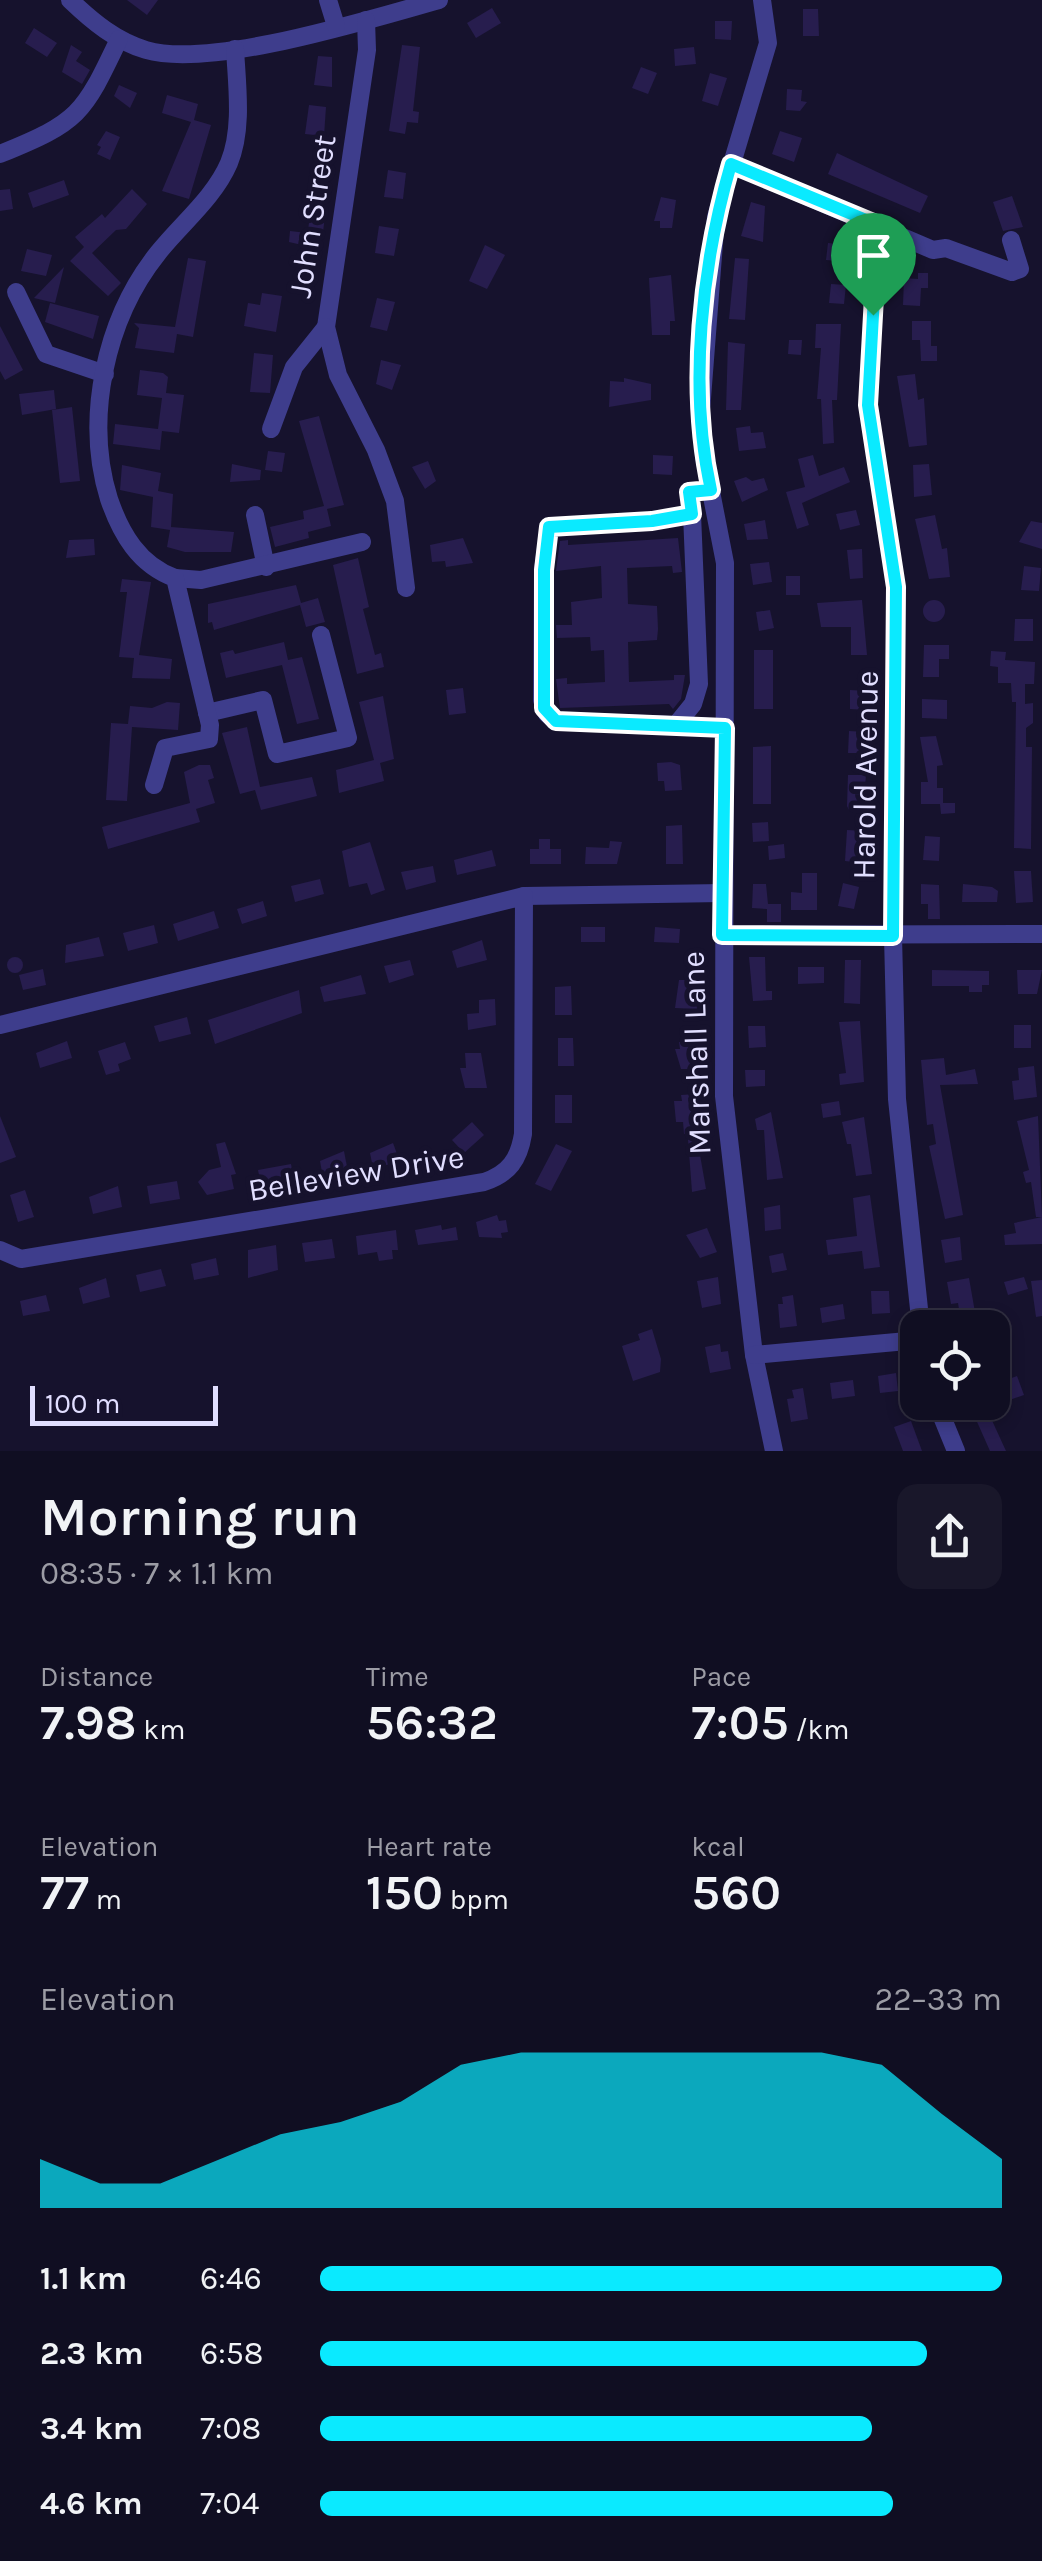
<!DOCTYPE html>
<html lang="en">
<head>
<meta charset="utf-8">
<style>
  :root { --surface:#100e22; --page:#19172a; --text:#f1f3f6; --muted:#9c9ca5; --line:#302e40; --accent:#0aeaff }
  body { margin:0; font-family:Karla,sans-serif; background:var(--page); color:var(--text); height:100vh; display:flex; flex-direction:column; font-size:38px; white-space:nowrap }
  * { box-sizing:border-box; margin:0 }
  p { font-size:32px; color:var(--muted) }
  .icon { flex:none; width:55px; height:55px; fill:none; stroke:currentColor; stroke-width:2; stroke-linecap:round; stroke-linejoin:round }
  .map { position:relative; height:1451px; overflow:hidden }
  .details { display:flex; flex-direction:column; background:var(--surface); flex:1 }
  .details>* { flex:none }
  .buttons { position:absolute; left:900px; top:1310px; display:grid; gap:20px }
  .buttons a { display:grid; place-items:center; width:110px; height:110px; border-radius:20px; background:var(--surface); box-shadow:0 5px 15px #0003,0 0 0 2px var(--line); font-size:50px }
  .scale { position:absolute; left:30px; bottom:25px; width:188px; box-sizing:border-box; padding-left:10px; border:5px solid #e1deff; border-top:0; font-size:28px; line-height:35px; white-space:nowrap; color:#e1deff; -webkit-text-stroke:8px #16122d; paint-order:stroke }
  .pin { position:absolute; display:grid; place-items:center; width:85px; height:85px; color:#fff; margin:-102px -42px; border-radius:50% 50% 50% 0; rotate:-45deg; box-shadow:0 0 10px #0007 }
  .pin .icon { rotate:45deg }
  .round { display:grid; place-items:center; flex:none; width:105px; height:105px; border-radius:20px; background:var(--page) }
  .headline { display:flex; align-items:center; justify-content:space-between; height:170px; padding:0 40px }
  h1 { font-size:55px; font-weight:600; line-height:75px }
  .stats { display:grid; grid-template-columns:repeat(3,1fr); gap:15px; height:170px; padding:10px 40px }
  .stats div { display:grid; align-content:center }
  .stats b { font-size:50px; font-weight:600 }
  .stats small { font-size:28px; font-weight:400 }
  .stats p { font-size:28px }
  .chart { height:280px; padding:20px 40px }
  .chart p { display:flex; justify-content:space-between }
  .chart svg { width:100%; height:180px; margin-top:10px; fill:var(--accent); opacity:.7 }
  ul { padding:0 40px; list-style:none; font-size:32px }
  li { display:grid; grid-template-columns:160px 120px 1fr; align-items:center; height:75px }
  li i { height:25px; border-radius:12px; background:var(--accent) }
  .map>svg:first-child { display:block }
  .building { fill:#271d4e }
  .lines { fill:none; stroke-linecap:round; stroke-linejoin:round }
  .minor { stroke:#3e3d8c; stroke-width:18 }
  .route-casing { stroke:#fff; stroke-width:20 }
  .route { stroke:#0aeaff; stroke-width:12 }
  .labels { text-anchor:middle; stroke-width:10; stroke-linejoin:round; paint-order:stroke }
  .street-label { font-size:32px; fill:#e1deff; stroke:#16122d }
</style>
</head>
<body>
<div class="map">
<svg width="1042" height="1451" viewBox="0 0 1042 1451">
  <rect width="100%" height="100%" fill="#16122d"/>
  <g class="building">
    <path d="M127,0h31l-11,15z"/>
    <path d="M492,8l9,15 -25,15 -9,-15z"/>
    <path d="M803,9h15l1,27h-16z"/>
    <path d="M715,21h17l-1,19 -16,-1z"/>
    <path d="M34,28l23,15 -10,14 -22,-14z"/>
    <path d="M71,45l11,7 -6,9 14,9 -8,14 -20,-12z"/>
    <path d="M402,45l18,2 -7,64 6,1 -1,11 -11,-1 -2,12 -16,-3z"/>
    <path d="M694,47l2,17 -21,2 -1,-17z"/>
    <path d="M318,56l14,1v30l-18,-2z"/>
    <path d="M641,67l16,6 -9,21 -16,-6z"/>
    <path d="M710,73l17,5 -9,28 -16,-5z"/>
    <path d="M119,85l18,8 -7,15 -16,-12z"/>
    <path d="M787,89l15,1 -1,11 6,1 -7,9 -14,-1z"/>
    <path d="M167,95l31,9 -4,16 17,5 -22,74 -27,-8 29,-69 -29,-9z"/>
    <path d="M309,105l17,2 -2,29 -19,-2z"/>
    <path d="M106,131l14,6 -10,23 -13,-6 4,-7 -4,-2z"/>
    <path d="M780,131l22,7 -8,24 -22,-8z"/>
    <path d="M837,153l91,43 -8,17 -92,-39z"/>
    <path d="M388,170l18,3 -3,26 -19,-2z"/>
    <path d="M64,180l5,15 -36,13 -5,-15z"/>
    <path d="M10,189l3,20 -13,2v-21z"/>
    <path d="M132,189l15,15 -21,25 -10,1 -24,23 29,30 -13,13 -38,-35 14,-14 -9,-10 27,-23 3,4z"/>
    <path d="M1012,196l11,31 -20,4 -10,-29z"/>
    <path d="M661,197l15,3 -4,28h-12v-7h-6z"/>
    <path d="M751,202l14,4 -2,36 -22,-6z"/>
    <path d="M310,214l15,2 -2,16 -15,-1z"/>
    <path d="M379,226l20,3 -5,27 -19,-3z"/>
    <path d="M290,231l26,3 -1,14 -26,-6z"/>
    <path d="M828,243l20,2 -2,17 -20,-2z"/>
    <path d="M485,245l20,10 -18,34 -18,-8z"/>
    <path d="M27,249l25,6 -6,21 -25,-5z"/>
    <path d="M188,258l18,3 -13,76 -16,-3 -3,19 -39,-5 4,-20 -5,-5 41,4z"/>
    <path d="M735,258l14,1 -4,61 -16,-1z"/>
    <path d="M64,267l-9,36 -21,-5z"/>
    <path d="M918,273h10v15h-7l-1,18 -17,-1 1,-27 14,1z"/>
    <path d="M671,275l4,46h-5v14h-18l-3,-57z"/>
    <path d="M831,284l15,1 -2,19 -15,-1z"/>
    <path d="M262,293l20,3 -6,36 -32,-6 4,-23 12,2z"/>
    <path d="M377,298l18,4 -8,29 -17,-4z"/>
    <path d="M50,303l49,13 -6,23 -48,-17z"/>
    <path d="M912,321h19v25h6v15h-16l-1,-21h-8z"/>
    <path d="M816,324h25l-4,76h-5l2,43 -11,1 -2,-45h-4l4,-51h-6z"/>
    <path d="M0,326l23,44 -18,10 -5,-9z"/>
    <path d="M789,340h13l-1,15 -13,-1z"/>
    <path d="M728,342l17,2 -4,66h-15z"/>
    <path d="M254,353l19,2 -3,38 -20,-1z"/>
    <path d="M381,360l20,5 -9,25 -16,-6z"/>
    <path d="M140,370l23,3 5,4 -2,16 18,2 -5,38 -17,-2 -2,19 -47,-6 2,-20 43,5 4,-31 -25,-3z"/>
    <path d="M915,374l3,26 6,-2 3,47 -18,2 -12,-71z"/>
    <path d="M624,378l27,6v16l-42,7 1,-26 14,1z"/>
    <path d="M54,390l2,19 -34,6 -3,-21z"/>
    <path d="M72,407l8,74 -20,2 -8,-73z"/>
    <path d="M319,416l25,89 -17,4 4,17 -23,6 1,6 -34,9 -5,-20 34,-8 -1,-8 21,-5 -25,-85z"/>
    <path d="M750,426l1,7 12,-1 3,16 -27,3 -3,-23z"/>
    <path d="M268,451l17,2 -3,19 -17,-2z"/>
    <path d="M653,455l20,1 -1,19 -19,-1z"/>
    <path d="M813,455l6,21 25,-9 6,15 -48,21 7,22 -12,4 -11,-37 19,-5 -7,-28z"/>
    <path d="M428,461l8,20 -11,8 -13,-22z"/>
    <path d="M232,464l29,6 -1,10 -30,2z"/>
    <path d="M929,464l3,31 -18,2 -1,-32z"/>
    <path d="M122,465l39,8 -3,18 15,3 -2,33 63,5 -3,20h-46l-18,-5 3,-17 -19,-3 2,-30 -33,-7z"/>
    <path d="M746,477l6,4 12,-3 4,12 -26,12 -8,-21z"/>
    <path d="M856,510l4,15 -20,5 -4,-16z"/>
    <path d="M935,515l7,34 5,-1 3,29 -21,2 -14,-60z"/>
    <path d="M765,520l3,19 -21,1 -3,-16z"/>
    <path d="M1031,521l11,2v26l-23,-7z"/>
    <path d="M463,538l10,25 -27,4 -1,-6 -13,1 -2,-17z"/>
    <path d="M678,538l4,34 -9,1 -1,-7 -45,2 1,36 29,2 1,23 -1,11 -29,2 1,40 45,-2v-5h11l-4,24 -8,10 -4,-5 -109,4 -4,-29 11,-1v6l38,-2 -1,-32 -13,1 -1,-14 -33,1 -1,-13h16l-1,-23 31,-4 -1,-32 -45,5 4,-30 8,-1v5z"/>
    <path d="M94,539l1,16 -29,3 3,-18z"/>
    <path d="M862,549l1,29 -13,1 -3,-29z"/>
    <path d="M358,558l11,49 -6,2 12,46 6,-2 3,14 -27,7 -24,-109z"/>
    <path d="M769,562l3,20 -19,3 -3,-21z"/>
    <path d="M1024,566l17,2 -2,23 -18,-1z"/>
    <rect x="786" y="576" width="14" height="19"/>
    <path d="M122,579l29,3 -12,73 33,4 -2,20 -38,-1 2,-20 -15,-1 8,-65h-7z"/>
    <path d="M296,585l5,18 17,-5 7,24 -19,5 -6,-22 -86,25 -2,-8 -4,1v-19z"/>
    <circle cx="934" cy="611" r="11"/>
    <path d="M862,600l5,55h-16v-28h-30l-4,-24z"/>
    <path d="M770,610l4,18 -15,3 -3,-19z"/>
    <path d="M1015,619h18v22h-19z"/>
    <path d="M284,642l4,18 14,-3 17,62 -22,5 -15,-59 -56,13 -6,-25 13,-3 2,4z"/>
    <path d="M924,645h25v14h-10v18h-16z"/>
    <rect x="754" y="650" width="19" height="59"/>
    <path d="M991,651l15,1 -1,8 30,2 -1,22h-9v20l8,-1v20l-7,5v19h6l-1,102 -17,-1 2,-146h-4l-1,-19h-13v-16l-8,-1z"/>
    <path d="M463,688l3,25 -17,2 -3,-25z"/>
    <path d="M850,690l16,1v19l-16,-1z"/>
    <path d="M383,696l11,63 -14,4 4,18 -45,12 -3,-23 38,-10 -15,-58z"/>
    <path d="M922,699l25,1v19l-25,-1z"/>
    <path d="M167,702l13,1 -2,27 -46,-3 -5,74 -21,-1 5,-77 17,1 2,-18 22,2z"/>
    <path d="M247,727l13,60 52,-10 5,19 -56,14 -6,-20 -15,4 -18,-61z"/>
    <path d="M849,731l16,1 -1,21h-16z"/>
    <path d="M936,736l7,29 -6,1v22h6v15h12v10l-14,1 -1,-10h-19v-22h7l-8,-45z"/>
    <path d="M771,746v58h-18v-57z"/>
    <path d="M671,762l9,3 2,25 -17,1 -1,-10h-6l-1,-18z"/>
    <path d="M199,765h11l4,13 -6,2 7,23 -19,6 4,13 -92,27 -6,-22 88,-24 -6,-31z"/>
    <path d="M848,775h18l-3,35h-14l-2,-4z"/>
    <path d="M768,822l1,19 -16,1 -1,-19z"/>
    <path d="M682,825l1,39h-17v-38z"/>
    <path d="M847,830l18,1 -3,32 -17,-2z"/>
    <path d="M925,836l15,1 -1,24 -16,-1z"/>
    <path d="M539,839h11v10h11v15h-31v-15h9z"/>
    <path d="M610,841l12,1 -5,22h-32l1,-17 23,1z"/>
    <path d="M370,842l15,48 -14,5 -4,-12 -18,4 -7,-36z"/>
    <path d="M784,844l1,14 -16,2 -1,-14z"/>
    <path d="M492,850l4,16 -39,9 -3,-15z"/>
    <path d="M433,866l3,16 -30,8 -5,-18z"/>
    <path d="M1014,871h17l2,31 -17,1z"/>
    <path d="M802,873h15v37h-26v-18l11,1z"/>
    <path d="M320,879l4,15 -29,8 -4,-16z"/>
    <path d="M843,883l16,4 -5,22 -16,-3z"/>
    <path d="M753,884h13l2,20h13v18h-14v-13l-15,-1z"/>
    <path d="M921,884l18,1 1,34h-12v-15h-7z"/>
    <path d="M963,884l29,3 6,4 -1,11h-35z"/>
    <path d="M263,901l4,15 -25,8 -5,-15z"/>
    <path d="M214,911l5,17 -41,13 -5,-17z"/>
    <path d="M154,925l4,18 -30,8 -5,-18z"/>
    <rect x="581" y="927" width="24" height="15"/>
    <path d="M655,927l25,2 -1,14 -25,-1z"/>
    <path d="M99,937l5,19 -39,7 1,-18z"/>
    <path d="M482,940l5,20 -30,8 -5,-17z"/>
    <circle cx="15" cy="965" r="8"/>
    <path d="M749,957h16l1,34h6v9l-19,1z"/>
    <path d="M410,960l4,15 -25,8 -5,-17z"/>
    <path d="M845,960h16l-1,44 -16,-1z"/>
    <path d="M798,967h26v16l-26,1z"/>
    <path d="M43,969l3,16 -23,5 -4,-15z"/>
    <path d="M932,970l57,1v14h-7v7h-13v-6h-37z"/>
    <path d="M1017,970h25l-5,24h-19z"/>
    <path d="M361,975l5,19 -42,8 -4,-15z"/>
    <path d="M679,980h15l3,29 -22,-1z"/>
    <path d="M571,986l1,29h-17v-28z"/>
    <path d="M299,990l3,23 -87,31 -7,-24z"/>
    <path d="M495,999l1,26 -28,5 -1,-16 12,-1v-13z"/>
    <path d="M187,1017l4,17 -32,8 -5,-16z"/>
    <path d="M860,1021l4,61 -24,3 -1,-11 7,-1 -7,-51z"/>
    <rect x="1014" y="1025" width="17" height="23"/>
    <path d="M748,1026h17l1,21 -17,1z"/>
    <path d="M558,1038h15l1,28h-16z"/>
    <path d="M67,1041l5,17 -32,10 -4,-15z"/>
    <path d="M695,1041l1,28h-15l-6,-20h5l-1,-7z"/>
    <path d="M125,1042l6,17 -13,5 2,7 -14,4 -8,-24z"/>
    <path d="M465,1053h16l6,35h-22l-5,-20h6z"/>
    <path d="M944,1058l2,17 29,-6 3,15 -38,1 23,130 -18,4 -16,-73 7,-2 -3,-20 -6,1 -6,-65z"/>
    <path d="M1034,1066l3,31 -23,3 -2,-19 7,-1 -1,-12z"/>
    <path d="M745,1070h20v16l-19,1z"/>
    <path d="M696,1094l5,39 -17,1 -1,-12h-7l-2,-21h8l-1,-6z"/>
    <rect x="555" y="1095" width="17" height="28"/>
    <path d="M839,1101l2,14 -18,3 -2,-14z"/>
    <path d="M771,1112l12,66 -16,2 -3,-50h-7l-2,-11z"/>
    <path d="M0,1116l16,41 -16,6z"/>
    <path d="M1038,1116l4,101h-6l-5,-35 -5,1 -3,-11 6,-2 -12,-49z"/>
    <path d="M864,1117l8,57 -16,2 -5,-32h-4l-5,-22z"/>
    <path d="M472,1122l12,13 -20,18 -12,-13z"/>
    <path d="M697,1138l9,51 -14,3 -4,-53z"/>
    <path d="M225,1142l11,32 -5,1 3,14 -27,6 -9,-13 11,-12 12,-3 -5,-23z"/>
    <path d="M393,1143l7,19 -27,6 -3,-15z"/>
    <path d="M556,1144l16,7 -21,40 -16,-7z"/>
    <path d="M344,1151l4,21 -25,6 -3,-17z"/>
    <path d="M291,1164l3,17 -33,4 -3,-15z"/>
    <path d="M177,1181l3,18 -30,5 -3,-18z"/>
    <path d="M118,1186l4,21 -29,7 -4,-17z"/>
    <path d="M25,1190l9,27 -16,5 -8,-27z"/>
    <path d="M870,1195l10,72 -16,2 -2,-18 -34,4 -2,-15 31,-4 -4,-38z"/>
    <path d="M780,1205l1,24 -16,2 -1,-23z"/>
    <path d="M497,1215l2,6 7,-1 2,12 -7,1 1,5 -23,-1 -3,-15z"/>
    <path d="M1042,1217v27l-37,1 -1,-10 12,-2 -2,-10z"/>
    <path d="M441,1225l1,5 14,-3 2,13 -40,5 -3,-15z"/>
    <path d="M707,1228l10,24 -17,6 -14,-23z"/>
    <path d="M396,1230l2,20h-6l1,9 -14,2 -2,-9 -19,3 -2,-19z"/>
    <path d="M960,1237l2,23 -17,3 -4,-23z"/>
    <path d="M332,1239l3,19 -30,4 -3,-19z"/>
    <path d="M276,1245l2,25 -30,8v-28z"/>
    <path d="M783,1253l4,17 -15,3 -3,-17z"/>
    <path d="M216,1258l3,17 -25,5 -3,-16z"/>
    <path d="M161,1269l5,17 -26,6 -4,-17z"/>
    <path d="M718,1277l3,27 -19,4 -5,-27z"/>
    <path d="M1024,1277l4,12 -20,6 -4,-13z"/>
    <path d="M106,1278l4,19 -27,7 -4,-16z"/>
    <path d="M969,1278l7,40 -2,10h-12l-4,-25 -7,1 -4,-22z"/>
    <path d="M1042,1280v36l-6,1 -5,-36z"/>
    <path d="M871,1291h18l1,22 -18,1z"/>
    <path d="M46,1295l4,16 -27,5 -3,-15z"/>
    <path d="M793,1295l4,31 -17,2 -2,-24h5l-1,-7z"/>
    <path d="M843,1304l2,15 -23,4 -2,-15z"/>
    <path d="M652,1329l9,30 -1,13 -27,9 -11,-35 18,-6 -2,-6z"/>
    <path d="M720,1344l1,8 7,-1 3,18 -21,4 -5,-26z"/>
    <path d="M896,1373l2,18 -18,2 -2,-17z"/>
    <path d="M1017,1376l7,19 -32,11v-21z"/>
    <path d="M853,1380l2,16 -23,3 -2,-16z"/>
    <path d="M803,1388l5,31 -17,3 -4,-23 7,-1 -2,-8z"/>
    <path d="M984,1403l22,48h-16l-16,-36 -3,-6z"/>
    <path d="M911,1421l11,30h-19l-9,-24z"/>
  </g>
  <g class="lines">
    <g class="minor">
      <path d="M70,0c23,22 46,41 76,50 66,19 224,-31 293,-50"/>
      <path d="M328,0l8,26"/>
      <path d="M762,0l6,43 -52,174 -15,194 3,45 21,107 -1,533 30,259 20,96"/>
      <path d="M366,20l1,30 -41,277 12,48 38,75 19,51 11,87"/>
      <path d="M0,154c79,-32 83,-39 119,-115"/>
      <path d="M731,164l202,86 13,-2 66,24 8,-3 -9,-29"/>
      <path d="M878,225l-10,180 28,182 -3,349 4,163 24,229"/>
      <path d="M16,292l30,62 59,20"/>
      <path d="M271,429l23,-62 32,-40"/>
      <path d="M692,514l-3,-22 22,-2"/>
      <path d="M255,515l11,52"/>
      <path d="M175,578l26,2 161,-38"/>
      <path d="M207,713l56,-13 14,54 71,-16 -27,-103"/>
      <path d="M676,725l-120,-4 -9,-7 -5,-14 1,-130 6,-43 103,-6 40,-7 7,170 -6,20 -17,21 49,3"/>
      <path d="M154,785l11,-37 44,-9 1,-14 -35,-147c-36,-13 -54,-44 -66,-79 -25,-80 -4,-180 49,-246 23,-29 56,-55 71,-90 14,-34 8,-77 6,-114"/>
      <path d="M524,896l199,-3"/>
      <path d="M722,935l320,-1"/>
      <path d="M0,1025l524,-129 -1,238c-4,25 -14,40 -39,48l-463,77 -21,-9"/>
      <path d="M754,1355l164,-15"/>
      <path d="M936,1402l20,49"/>
    </g>
  </g>
  <g class="lines">
    <g class="route-casing">
      <path id="route" d="M731,164l147,61 -10,180 28,182 -3,349 -171,-1 3,-207 -169,-7 -12,-13v-138l5,-43 103,-6 40,-7 -3,-22 22,-2c-23,-103 -9,-226 20,-326z"/>
    </g>
    <use href="#route" class="route"/>
  </g>
  <g class="labels">
    <g class="street-label">
      <text transform="translate(312 216) rotate(-81)" y="11">John Street</text>
      <text transform="translate(865 775) rotate(-89)" y="11">Harold Avenue</text>
      <text transform="translate(696 1053) rotate(-92)" y="11">Marshall Lane</text>
      <text transform="translate(356 1173) rotate(-9)" y="11">Belleview Drive</text>
    </g>
  </g>
</svg>
<div class="buttons">
<a><svg class="icon" aria-label="locate" viewBox="0 0 24 24"><circle cx="12" cy="12" r="6"/><path d="M12 2v4M12 18v4M2 12h4M18 12h4"/></svg></a>
</div>
<div class="scale">100 m</div>
<div class="pin" style="left:873px;top:315px;background:#1e9e55"><svg class="icon" aria-label="arrive" viewBox="0 0 24 24"><path d="M6 21V4h12l-3 4 3 4H6"/></svg></div>
</div>
<section class="details">
<div class="headline"><div><h1>Morning run</h1><p>08:35 · 7 × 1.1 km</p></div><a class="round"><svg class="icon" aria-label="share" viewBox="0 0 24 24"><path d="M12 15V3M7 8l5-5 5 5M5 13v7h14v-7"/></svg></a></div>
<div class="stats">
<div><p>Distance</p><b>7.98<small> km</small></b></div>
<div><p>Time</p><b>56:32</b></div>
<div><p>Pace</p><b>7:05<small> /km</small></b></div>
</div>
<div class="stats">
<div><p>Elevation</p><b>77<small> m</small></b></div>
<div><p>Heart rate</p><b>150<small> bpm</small></b></div>
<div><p>kcal</p><b>560</b></div>
</div>
<div class="chart"><p><span>Elevation</span>22–33 m</p>
<svg viewBox="0 0 160 44" preserveAspectRatio="none"><path d="M0 44V32L10 38L20 38L30 32L40 26L50 23L60 18L70 9L80 6L90 6L100 6L110 6L120 6L130 6L140 9L150 21L160 32V44z"/></svg>
</div>
<ul>
<li><b>1.1 km</b>6:46<i style="width:100%"></i></li>
<li><b>2.3 km</b>6:58<i style="width:89%"></i></li>
<li><b>3.4 km</b>7:08<i style="width:81%"></i></li>
<li><b>4.6 km</b>7:04<i style="width:84%"></i></li>
</ul>
</section>
</body>
</html>
